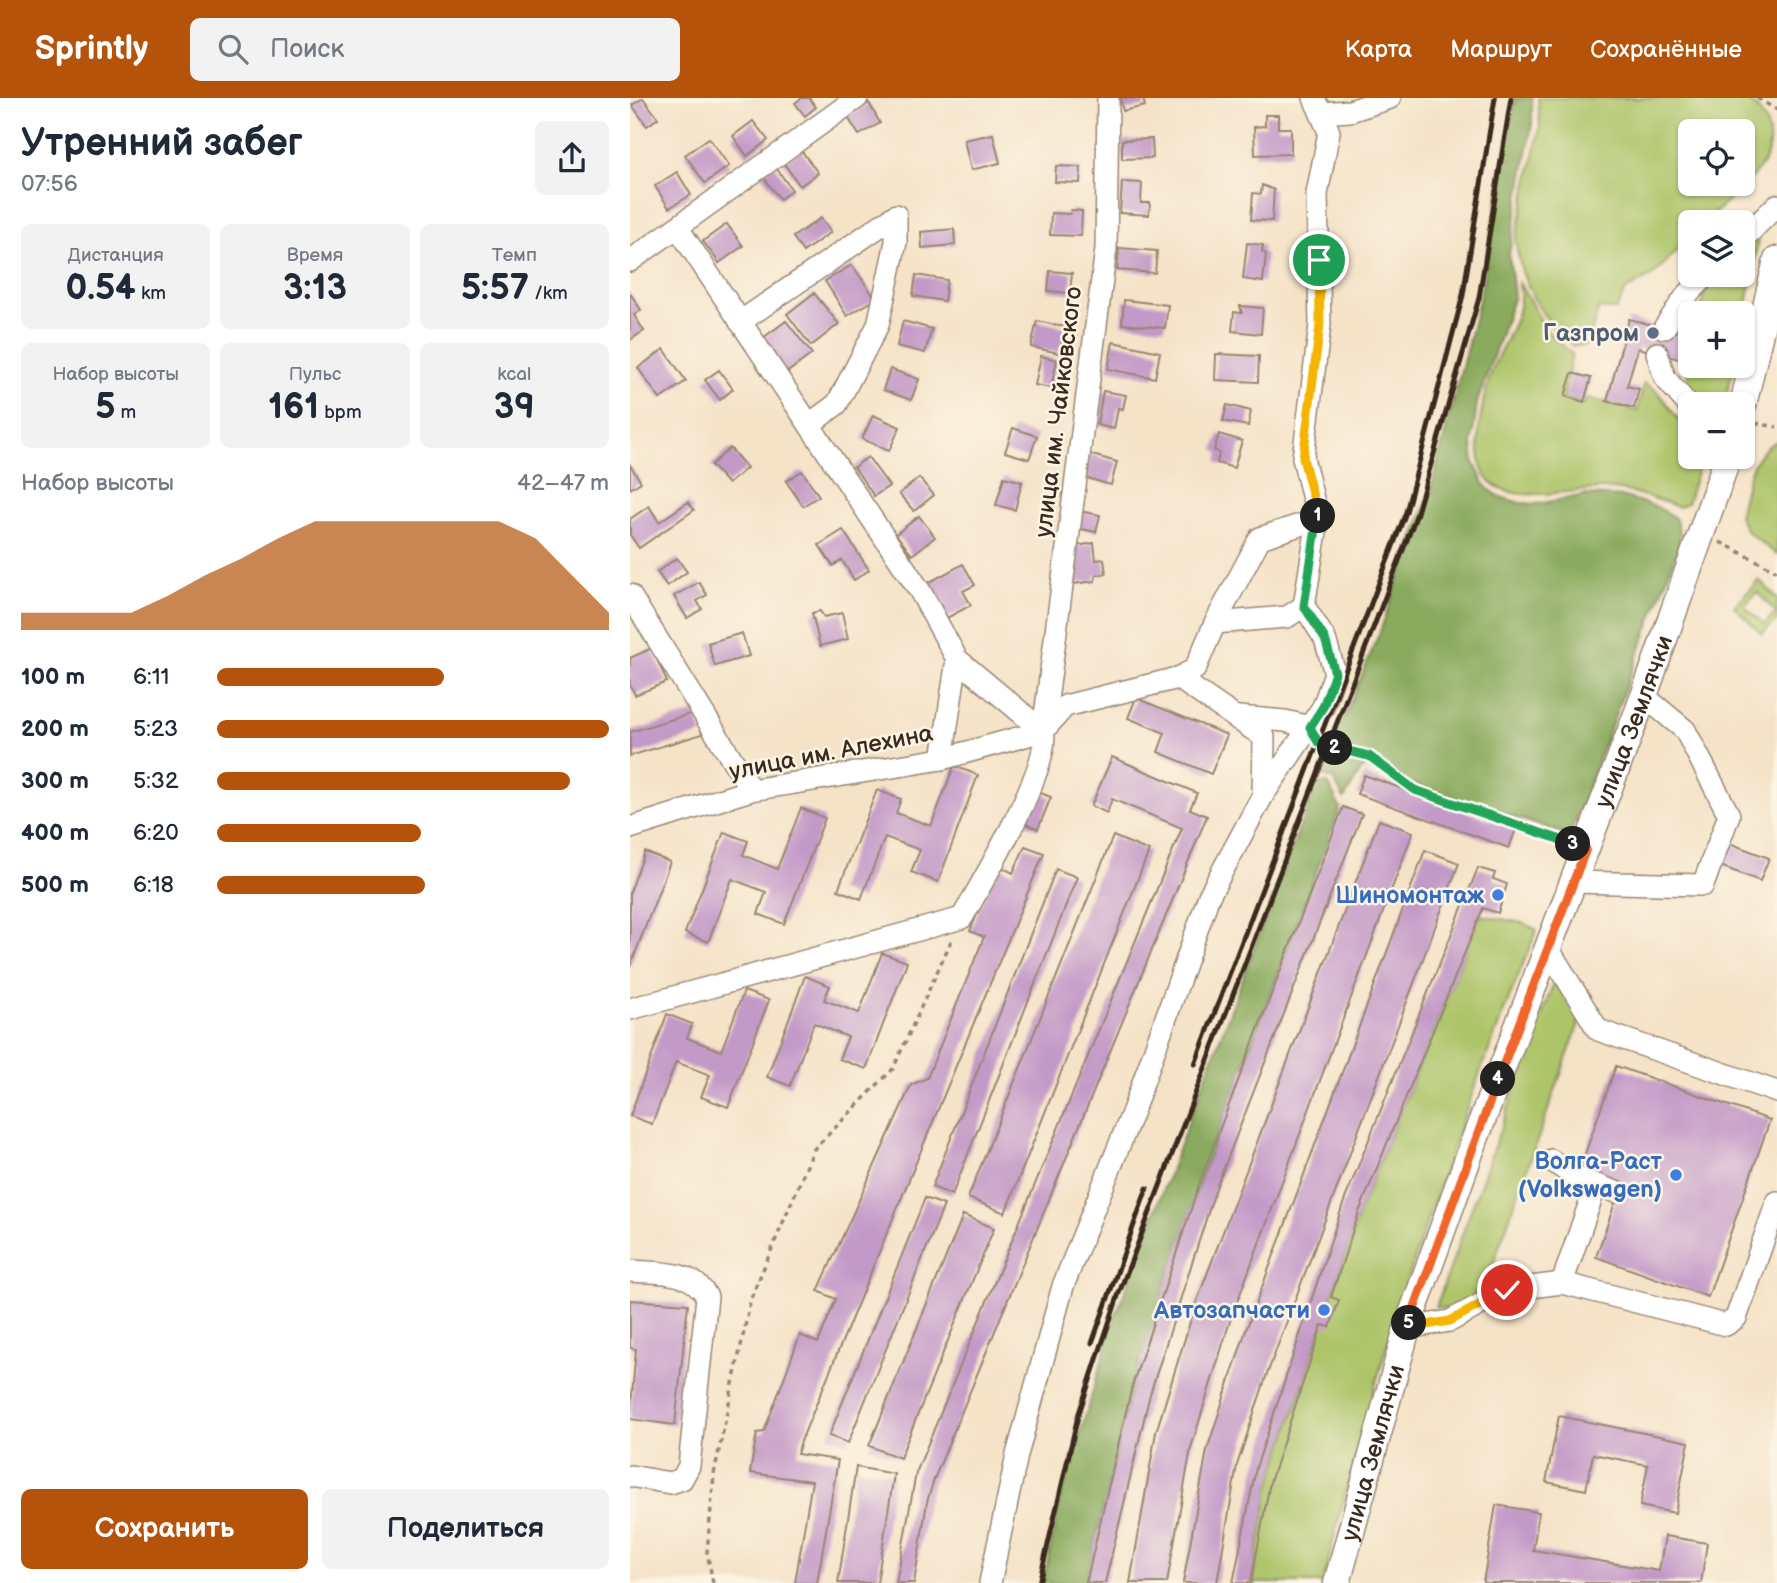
<!DOCTYPE html>
<html lang="ru">
<head>
<meta charset="utf-8">
<style>
  :root { --surface:#fff; --page:#f2f2f3; --text:#1f2937; --muted:#747a83; --accent:#b45309 }
  body { margin:0; font-family:"Balsamiq Sans",sans-serif; background:var(--page); color:var(--text); height:100vh; display:flex; flex-direction:column; font-size:26px; white-space:nowrap }
  * { box-sizing:border-box; margin:0 }
  p { font-size:23px; color:var(--muted) }
  .icon { flex:none; width:38px; height:38px; fill:none; stroke:currentColor; stroke-width:2; stroke-linecap:round; stroke-linejoin:round }
  .map { position:relative; flex:1; overflow:hidden }
  .panel { display:flex; flex-direction:column; background:var(--surface); width:630px }
  .panel>* { flex:none }
  .fabs { position:absolute; left:1048px; top:21px; display:grid; gap:14px }
  .fabs a { display:grid; place-items:center; width:77px; height:77px; border-radius:10px; background:var(--surface); box-shadow:0 2px 5px #0004; font-size:35px }
  .pin { position:absolute; display:grid; place-items:center; width:60px; height:60px; color:#fff; margin:-30px; border:4px solid #fff; border-radius:50%; box-shadow:0 2px 7px #0007 }
  .km { position:absolute; width:35px; height:35px; margin:-18px; border-radius:50%; background:#222; color:#fff; font-size:19px; line-height:35px; text-align:center }
  .round { display:grid; place-items:center; flex:none; width:74px; height:74px; border-radius:10px; background:var(--page) }
  .overview { display:flex; align-items:center; justify-content:space-between; height:119px; padding:0 21px }
  h1 { font-size:38px; font-weight:700; line-height:52px }
  .metrics { display:grid; grid-template-columns:repeat(3,1fr); gap:10px; height:119px; padding:7px 21px }
  .metrics div { display:grid; align-content:center; border-radius:10px; background:var(--page); text-align:center }
  .metrics b { font-size:35px; font-weight:700 }
  .metrics small { font-size:19px; font-weight:400 }
  .metrics p { font-size:19px }
  .chart { height:196px; padding:14px 21px }
  .chart p { display:flex; justify-content:space-between }
  .chart svg { width:100%; height:126px; margin-top:7px; fill:var(--accent); opacity:.7 }
  .cta { display:flex; gap:14px; margin-top:auto; padding:14px 21px }
  .cta a { flex:1; height:80px; border-radius:10px; background:var(--accent); color:#fff; font-size:28px; font-weight:700; line-height:80px; text-align:center }
  .cta a+a { background:var(--page); color:var(--text) }
  ul { padding:0 21px; list-style:none; font-size:23px }
  li { display:grid; grid-template-columns:112px 84px 1fr; align-items:center; height:52px }
  li i { height:18px; border-radius:9px; background:var(--accent) }
  header { display:flex; align-items:center; gap:42px; box-sizing:border-box; height:98px; padding:0 35px; background:var(--accent); color:#fff }
  header strong { font-size:33px }
  nav { display:flex; gap:38px; margin-inline-start:auto; font-size:24px }
  .search { width:490px; height:63px; background:var(--page); display:flex; align-items:center; gap:18px; box-sizing:border-box; padding:0 24px; border-radius:10px; color:var(--muted); font-size:26px }
  main { display:flex; flex:1; min-height:0 }
  .map>svg:first-child { display:block }
  .green { fill:#adc469; stroke:#747744; stroke-width:2; fill-rule:evenodd }
  .forest { fill:#8aaa5d; stroke:#626a3e; stroke-width:2 }
  .building { fill:#c399c7 }
  .lines { fill:none; stroke-linecap:round; stroke-linejoin:round }
  .minor-casing { stroke:#988673; stroke-width:24 }
  .major-casing { stroke:#988673; stroke-width:29 }
  .path { stroke:#988673; stroke-width:3.5; stroke-dasharray:5 5; stroke-linecap:butt }
  .minor { stroke:#fff; stroke-width:21 }
  .major { stroke:#fff; stroke-width:26 }
  .rail { stroke:#3b2a1e; stroke-width:5 }
  .split-1-casing { stroke:#fff; stroke-width:14 }
  .split-2-casing { stroke:#fff; stroke-width:14 }
  .split-3-casing { stroke:#fff; stroke-width:14 }
  .split-4-casing { stroke:#fff; stroke-width:14 }
  .split-5-casing { stroke:#fff; stroke-width:14 }
  .split-6-casing { stroke:#fff; stroke-width:14 }
  .split-1 { stroke:#f5b400; stroke-width:9 }
  .split-2 { stroke:#22a559; stroke-width:9 }
  .split-3 { stroke:#22a559; stroke-width:9 }
  .split-4 { stroke:#f0652b; stroke-width:9 }
  .split-5 { stroke:#f0652b; stroke-width:9 }
  .split-6 { stroke:#f5b400; stroke-width:9 }
  .service-dot { fill:#5c6f8a; stroke:#fcf5e5; stroke-width:2.5 }
  .shop-dot { fill:#3f7fe0; stroke:#fcf5e5; stroke-width:2.5 }
  .labels { text-anchor:middle; stroke-width:5; stroke-linejoin:round; paint-order:stroke }
  .service-label { font-size:24px; font-weight:bold; fill:#4e5e75; stroke:#fcf5e5; text-anchor:end }
  .street-label { font-size:24px; fill:#3b2a1e; stroke:#fcf5e5 }
  .shop-label { font-size:24px; font-weight:bold; fill:#366cbe; stroke:#fcf5e5; text-anchor:end }
</style>
</head>
<body>
<header>
<strong>Sprintly</strong>
<div class="search"><svg class="icon" aria-label="search" viewBox="0 0 24 24"><circle cx="10" cy="10" r="6"/><path d="M15 15l6 6"/></svg>Поиск</div>
<nav><a>Карта</a><a>Маршрут</a><a>Сохранённые</a></nav>
</header>
<main>
<section class="panel">
<div class="overview"><div><h1>Утренний забег</h1><p>07:56</p></div><a class="round"><svg class="icon" aria-label="share" viewBox="0 0 24 24"><path d="M12 15V3M7 8l5-5 5 5M5 13v7h14v-7"/></svg></a></div>
<div class="metrics">
<div><p>Дистанция</p><b>0.54<small> km</small></b></div>
<div><p>Время</p><b>3:13</b></div>
<div><p>Темп</p><b>5:57<small> /km</small></b></div>
</div>
<div class="metrics">
<div><p>Набор высоты</p><b>5<small> m</small></b></div>
<div><p>Пульс</p><b>161<small> bpm</small></b></div>
<div><p>kcal</p><b>39</b></div>
</div>
<div class="chart"><p><span>Набор высоты</span>42–47 m</p>
<svg viewBox="0 0 160 44" preserveAspectRatio="none"><path d="M0 44V38L10 38L20 38L30 38L40 32L50 25L60 19L70 12L80 6L90 6L100 6L110 6L120 6L130 6L140 12L150 25L160 38V44z"/></svg>
</div>
<ul>
<li><b>100 m</b>6:11<i style="width:58%"></i></li>
<li><b>200 m</b>5:23<i style="width:100%"></i></li>
<li><b>300 m</b>5:32<i style="width:90%"></i></li>
<li><b>400 m</b>6:20<i style="width:52%"></i></li>
<li><b>500 m</b>6:18<i style="width:53%"></i></li>
</ul>
<div class="cta"><a>Сохранить</a><a>Поделиться</a></div>
</section>
<div class="map">
<svg width="1147" height="1485" viewBox="0 0 1147 1485">
  <rect width="100%" height="100%" fill="#fcf5e5"/>
  <filter id="ink" filterUnits="userSpaceOnUse"><feTurbulence type="fractalNoise" baseFrequency=".0143" numOctaves="2"/><feDisplacementMap in="SourceGraphic" scale="14" xChannelSelector="R" yChannelSelector="G"/><feConvolveMatrix kernelMatrix="1 2 1 2 8 2 1 2 1" color-interpolation-filters="sRGB"/></filter>
  <filter id="wash" filterUnits="userSpaceOnUse"><feTurbulence type="fractalNoise" baseFrequency=".00686" numOctaves="4" result="noise"/><feDisplacementMap in="SourceGraphic" scale="28" xChannelSelector="R" yChannelSelector="G"/><feGaussianBlur stdDeviation="1.57" result="paint"/><feColorMatrix in="noise" values="0 0 0 0 0 0 0 0 0 0 0 0 0 0 0 0 0 1.4 0 .05"/><feComposite in="paint" operator="in"/></filter>
  <g filter="url(#wash)">
    <rect width="100%" height="100%" fill="#f5e3c8"/>
    <g class="green">
      <path d="M908,0h205c23,12 34,41 20,65 -14,22 -39,41 -58,59h-15v15l-37,38 -27,15 -10,20 -17,-2 -12,37 -14,1c-31,-24 -55,-68 -57,-107l24,-112zM1060,33h53v53h-53z"/>
      <path d="M1124,118l6,13 -17,100v-16h-42l5,-38h37v-53z"/>
      <path d="M888,183l29,50 25,23 -9,44 21,6 3,-6 50,13 7,-28 13,8 29,38 4,6v22h10v6l-13,40 -8,4c-22,-7 -43,-16 -67,-18 -37,-3 -111,23 -129,-18 -11,-28 1,-83 13,-110 11,-26 31,-51 22,-80z"/>
      <path d="M1061,268h43l-9,34 -5,4h-19l-12,-6 -3,-14z"/>
      <path d="M1147,343v114l-30,-24 -8,-15c7,-27 9,-62 38,-75z"/>
      <path d="M1129,482l18,18v22l-15,14 -28,-28zM1127,494l19,20 -12,12 -20,-18z"/>
      <path d="M850,817l43,8 14,7c-89,212 -161,430 -214,653h-71l16,-91 91,-280z"/>
      <path d="M923,886l12,5 15,26 -2,11 -91,255 -15,17 -19,11 -17,-2z"/>
    </g>
    <g class="forest">
      <path d="M885,0h17v27l-23,129 5,42 -37,107 -5,40 2,20 12,24 14,10 20,6 17,1 49,-9 39,2 32,10 18,11 5,15 -2,16 -108,285h-5l-202,-67 -19,32 -11,-20 -13,-4 59,-141 51,-142 51,-200z"/>
      <path d="M698,685l12,25 -136,362 -72,216 -46,197h-43l18,-86 54,-180 201,-533z"/>
    </g>
    <g id="blocks">
      <g class="building">
        <path d="M13,0l15,20 -11,8 -15,-21z"/>
        <path d="M172,0h7l7,9 -11,9 -10,-13z"/>
        <path d="M490,0h23l2,8 -22,5z"/>
        <path d="M239,5l11,20 -21,12 -12,-19z"/>
        <path d="M635,17h13v13h13v26l-36,1 -1,-28 11,-1z"/>
        <path d="M123,23l15,19 -21,16 -14,-20z"/>
        <path d="M363,36l7,29 -29,7 -7,-30z"/>
        <path d="M79,40l20,28 -24,17 -20,-28z"/>
        <path d="M522,41l1,19 -31,1v-19z"/>
        <path d="M171,52l17,23 -18,13 -17,-24z"/>
        <path d="M144,67l18,25 -12,9 -19,-25z"/>
        <path d="M426,68l25,1 -1,16 -25,-1z"/>
        <path d="M47,74l14,23 -22,13 -14,-22z"/>
        <path d="M492,84l20,1 -1,20h9l-1,12 -29,-2z"/>
        <path d="M632,87l12,5 -2,31 -21,-1 2,-27 8,1z"/>
        <path d="M441,112l11,1 -1,25 -31,-1 1,-22 19,1z"/>
        <path d="M191,120l10,14 -28,20 -10,-15z"/>
        <path d="M97,126l16,22 -24,17 -16,-22z"/>
        <path d="M324,131l1,16 -33,3 -1,-16z"/>
        <path d="M617,145l16,2 -1,7 4,2 -3,28 -20,-3z"/>
        <path d="M489,150l38,3 -2,22 -38,-3z"/>
        <path d="M222,167l24,34 -29,17 -22,-35z"/>
        <path d="M420,173l22,2 -2,20 -22,-2z"/>
        <path d="M286,177l31,5 -3,21 -31,-5z"/>
        <path d="M0,195l11,17 -7,5 10,16 -14,9z"/>
        <path d="M184,195l25,31 -28,22 -24,-32z"/>
        <path d="M494,202l44,5 -3,23 -43,-4z"/>
        <path d="M610,208l23,2 -2,26 -29,-3 2,-19 8,1z"/>
        <path d="M999,221l57,15 -7,25 -41,-11 -11,38 12,3 -5,19 -27,-7z"/>
        <path d="M156,223l26,33 -27,20 -26,-33z"/>
        <path d="M273,223l29,8 -7,24 -28,-7z"/>
        <path d="M407,223l28,6 -6,26 -28,-6z"/>
        <path d="M483,244l47,10 -5,26 -47,-9z"/>
        <path d="M34,251l22,32 -26,18 -22,-31z"/>
        <path d="M586,256l43,2 -1,26 -43,-2z"/>
        <path d="M411,258l16,4 -6,28 -16,-3z"/>
        <path d="M260,271l29,10 -8,21 -28,-10z"/>
        <path d="M89,272l14,19 -13,11 -15,-20z"/>
        <path d="M942,275l19,5 -7,24 -19,-6z"/>
        <path d="M473,293l23,4 -3,14 -5,-1 -4,21 -17,-4z"/>
        <path d="M597,307l24,6 -3,15 -25,-5z"/>
        <path d="M243,317l27,12 -11,24 -27,-12z"/>
        <path d="M383,330l24,8 -8,23 -24,-7z"/>
        <path d="M589,336l23,7 -8,27 -17,-5 2,-10 -5,-3z"/>
        <path d="M100,350l17,20 -19,16 -17,-19z"/>
        <path d="M459,356l28,8 -6,23 -28,-8z"/>
        <path d="M238,359l21,29 -15,10 -20,-29z"/>
        <path d="M0,367l11,17 -11,7z"/>
        <path d="M172,373l17,25 -16,10 -17,-25z"/>
        <path d="M374,379l18,5 -7,28 -19,-5z"/>
        <path d="M289,380l15,17 -20,16 -15,-17z"/>
        <path d="M58,404l6,8 -55,38 -9,-13v-16l19,-13 10,16z"/>
        <path d="M449,413l21,4 -4,17 -20,-4z"/>
        <path d="M289,418l16,21 -23,18 -16,-21z"/>
        <path d="M213,432l26,40 -15,10 -12,-20 -9,6 -14,-21z"/>
        <path d="M464,445l2,17 8,-1 2,15 -10,1 -1,6 -22,3 -3,-37z"/>
        <path d="M47,460l10,14 -20,14 -10,-14z"/>
        <path d="M333,466l12,21 -12,6 8,14 -24,13 -19,-35z"/>
        <path d="M69,484l8,13 -10,6 5,8 -15,9 -13,-22z"/>
        <path d="M190,513l4,6 18,-4 6,26 -28,7 -8,-33z"/>
        <path d="M112,535l7,23 -34,10 -7,-23z"/>
        <path d="M22,550l15,34 -32,13 -5,-10v-27z"/>
        <path d="M506,600l91,37 -16,39 -53,-22 7,-19 -37,-15z"/>
        <path d="M66,614l6,22 -72,22v-24z"/>
        <path d="M482,659l85,36 -7,16 17,7 -273,663 -7,23 -13,81h-18l20,-110 266,-645 -70,-29 -5,14 -16,-7z"/>
        <path d="M324,668l24,9 -40,107 -27,-10 9,-22 -35,-13 -24,62 -23,-9 39,-100 24,9 -5,14 35,13z"/>
        <path d="M734,677l152,54 -7,19 -152,-54z"/>
        <path d="M403,692l18,7 -13,32 -17,-7z"/>
        <path d="M713,709l19,7 -146,374 -66,206 -45,189h-19l46,-197 72,-216z"/>
        <path d="M171,710l24,10 -41,106 -26,-10 8,-22 -34,-13 -24,63 -23,-9 39,-101 24,9 -5,14 34,14z"/>
        <path d="M749,722l34,12 -183,489 -39,127 -24,135h-37l26,-151 39,-126z"/>
        <path d="M483,738l36,15 -144,362 -37,-15z"/>
        <path d="M1094,743l45,17 -9,23 -45,-17z"/>
        <path d="M395,748l19,7 -243,588 -4,13 41,6 -21,123h-22l17,-102 -62,-8 7,-40 7,-1 36,-97 18,8 18,-44 -18,-8 93,-206 16,-7 57,-141 -14,-6 27,-66 16,8z"/>
        <path d="M795,752l34,13 -193,514 -29,88 -20,118h-34l24,-133 39,-120z"/>
        <path d="M15,754l25,10 -40,105v-75z"/>
        <path d="M848,770l17,5 -2,6 14,5 -9,29 -15,-5 -124,304 -28,85 8,3 -9,27 -8,-2 -52,157 -19,101h-18l23,-115 87,-264z"/>
        <path d="M426,771l21,8 -125,318 -20,-8z"/>
        <path d="M252,855l25,9 -41,107 -27,-10 9,-22 -34,-14 -24,63 -23,-9 38,-101 25,10 -6,14 35,13z"/>
        <path d="M114,893l25,9 -41,107 -27,-10 9,-22 -34,-13 -24,62 -22,-8 37,-102 25,10 -5,14 34,13z"/>
        <path d="M986,968l154,54 -62,177 -112,-40 26,-74 -42,-15z"/>
        <path d="M295,1100l19,7 -96,238 -19,-7z"/>
        <path d="M333,1117l31,13 -94,230 -31,-12z"/>
        <path d="M0,1202l58,4 -13,121 -45,-6 6,-70 -6,-1z"/>
        <path d="M929,1318l130,26 -14,71 -35,-7 8,-41 -55,-11 -7,36 -40,-8z"/>
        <path d="M226,1369l38,7 -17,109h-39z"/>
        <path d="M866,1407l43,7 -6,38 126,21 6,-35 42,7 -6,40h-218z"/>
      </g>
    </g>
  </g>
  <g filter="url(#ink)">
    <use href="#blocks" fill-opacity="0" stroke="#988673" stroke-width="2"/>
    <g class="lines">
      <g class="minor-casing">
        <g id="minor">
          <path d="M691,15l29,-2 40,-13"/>
          <path d="M48,130l242,363 37,68 -15,100"/>
          <path d="M1113,141l34,-34"/>
          <path d="M0,163l227,-163"/>
          <path d="M110,224l156,-107v27l-18,83 -41,79 -27,20"/>
          <path d="M1034,230l22,-32 21,-21"/>
          <path d="M1027,255l8,25 25,29"/>
          <path d="M0,497l121,195"/>
          <path d="M585,525l72,-6 17,-11"/>
          <path d="M548,580l17,-9 20,-46 45,-85 58,-19 -15,-61 17,-133 -3,-131 12,-62 -15,-34"/>
          <path d="M609,619l46,4 25,6"/>
          <path d="M413,633l63,-482 2,-151"/>
          <path d="M413,633l22,-25 113,-28 86,59 -1,58"/>
          <path d="M0,730l121,-38 191,-31 101,-28"/>
          <path d="M942,784l131,3 26,-70 -44,-85 -41,-34"/>
          <path d="M918,850l50,82 179,62"/>
          <path d="M0,911l332,-91c19,-34 91,-154 81,-187l-86,-72"/>
          <path d="M921,1062l24,17 41,15"/>
          <path d="M0,1173c28,2 62,-2 77,26l-18,169 -7,13 -12,4 -40,-7"/>
          <path d="M932,1185l34,-98"/>
          <path d="M777,1230l43,-7 57,-31 55,-7 164,42 10,-7 41,-116"/>
          <path d="M360,1485l27,-128 46,-169 70,-175 76,-215 54,-101 60,-88 12,-34 -10,-34 -21,-33 14,-87"/>
        </g>
      </g>
      <g class="major-casing">
        <g id="major">
          <path d="M1113,307l34,-145"/>
          <path id="s1" d="M707,1485l70,-255 68,-189 169,-443 84,-239"/>
        </g>
      </g>
      <g class="path">
        <path d="M1127,0l20,12"/>
        <path d="M1125,325l22,4"/>
        <path d="M1090,444l57,29"/>
        <path d="M690,645l49,13 46,34 152,52"/>
        <path d="M83,1485l-6,-31 7,-78 37,-176 63,-149 79,-80 59,-130"/>
      </g>
      <use href="#minor" class="minor"/>
      <use href="#major" class="major"/>
      <g class="rail">
        <path d="M565,966l211,-552 57,-217 32,-197"/>
        <path d="M462,1245l55,-155"/>
        <path d="M409,1485l39,-167 41,-123 297,-777 63,-218 32,-200"/>
      </g>
    </g>
  </g>
  <g class="lines" filter="url(#ink)">
    <g class="split-1-casing">
      <path id="split-1" d="M688,418l-15,-58 17,-133 -1,-65"/>
    </g>
    <g class="split-2-casing">
      <path id="split-2" d="M688,418l-14,90 21,33 10,34 -12,34 -13,20 8,15 17,6"/>
    </g>
    <g class="split-3-casing">
      <path id="split-3" d="M705,650l34,8 46,34 158,54"/>
    </g>
    <g class="split-4-casing">
      <path id="split-4" d="M868,981l88,-230 -13,-5"/>
    </g>
    <g class="split-5-casing">
      <path id="split-5" d="M779,1225l89,-244"/>
    </g>
    <g class="split-6-casing">
      <path id="split-6" d="M779,1225l-2,5 43,-7 57,-31"/>
    </g>
    <use href="#split-1" class="split-1"/>
    <use href="#split-2" class="split-2"/>
    <use href="#split-3" class="split-3"/>
    <use href="#split-4" class="split-4"/>
    <use href="#split-5" class="split-5"/>
    <use href="#split-6" class="split-6"/>
  </g>
  <circle class="service-dot" cx="1023" cy="235" r="7"/>
  <g class="shop-dot">
    <circle cx="868" cy="797" r="7"/>
    <circle cx="1046" cy="1077" r="7"/>
    <circle cx="694" cy="1212" r="7"/>
  </g>
  <g class="labels">
    <g class="service-label">
      <text x="1009" y="243">Газпром</text>
    </g>
    <g class="street-label">
      <text transform="translate(428 314) rotate(-83)" y="8">улица им. Чайковского</text>
      <text dy="8" stroke="none"><textPath href="#s1" startOffset="912">улица Землячки</textPath></text>
      <text transform="translate(201 654) rotate(-11)" y="8">улица им. Алехина</text>
      <text dy="8" stroke="none"><textPath href="#s1" startOffset="135">улица Землячки</textPath></text>
    </g>
    <g class="shop-label">
      <text x="854" y="805">Шиномонтаж</text>
      <text x="1032" y="1071">Волга-Раст<tspan x="1032" dy="28">(Volkswagen)</tspan></text>
      <text x="680" y="1220">Автозапчасти</text>
    </g>
  </g>
</svg>
<div class="fabs">
<a><svg class="icon" aria-label="locate" viewBox="0 0 24 24"><circle cx="12" cy="12" r="6"/><path d="M12 2v4M12 18v4M2 12h4M18 12h4"/></svg></a>
<a><svg class="icon" aria-label="layers" viewBox="0 0 24 24"><path d="M12 4l9 5-9 5-9-5zM3 14l9 5 9-5"/></svg></a>
<a>+</a>
<a>−</a>
</div>
<div class="pin" style="left:689px;top:162px;background:#1e9e55"><svg class="icon" aria-label="arrive" viewBox="0 0 24 24"><path d="M6 21V4h12l-3 4 3 4H6"/></svg></div>
<div class="pin" style="left:877px;top:1192px;background:#d93025"><svg class="icon" aria-label="check" viewBox="0 0 24 24"><path d="M5 12l5 5 9-10"/></svg></div>
<b class="km" style="left:688px;top:418px">1</b>
<b class="km" style="left:705px;top:650px">2</b>
<b class="km" style="left:943px;top:746px">3</b>
<b class="km" style="left:868px;top:981px">4</b>
<b class="km" style="left:779px;top:1225px">5</b>
</div>
</main>
</body>
</html>
